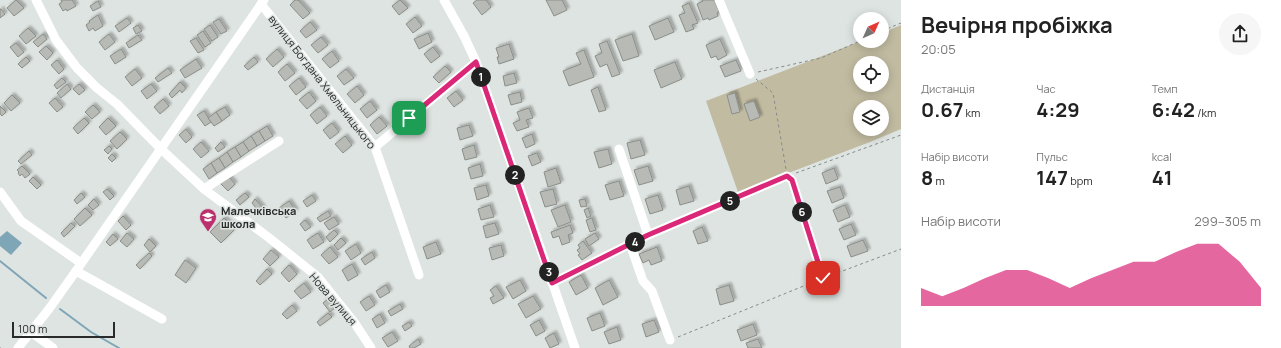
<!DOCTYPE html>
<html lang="uk">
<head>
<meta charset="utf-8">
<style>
  :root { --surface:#fff; --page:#f6f6f6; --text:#222; --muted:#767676; --accent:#db2777 }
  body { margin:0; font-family:Manrope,sans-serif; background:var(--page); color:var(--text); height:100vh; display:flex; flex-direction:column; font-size:15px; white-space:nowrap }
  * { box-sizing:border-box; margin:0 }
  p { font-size:13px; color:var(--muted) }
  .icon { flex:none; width:22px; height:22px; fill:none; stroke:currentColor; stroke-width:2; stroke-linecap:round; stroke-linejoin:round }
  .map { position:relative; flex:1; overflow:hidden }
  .details { display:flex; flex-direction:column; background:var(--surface); width:380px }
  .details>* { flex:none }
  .needle { width:26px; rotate:45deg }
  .tools { position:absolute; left:853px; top:12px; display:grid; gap:8px }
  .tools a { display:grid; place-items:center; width:36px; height:36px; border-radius:50%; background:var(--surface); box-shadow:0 2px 10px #0003; font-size:20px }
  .scale { position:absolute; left:12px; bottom:10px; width:103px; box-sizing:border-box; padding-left:4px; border:2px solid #292b2a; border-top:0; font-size:11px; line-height:14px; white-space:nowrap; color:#292b2a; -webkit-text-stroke:3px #dee4e1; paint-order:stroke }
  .pin { position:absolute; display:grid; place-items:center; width:34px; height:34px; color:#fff; margin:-17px; border-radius:8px; box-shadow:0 2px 6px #0006 }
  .km { position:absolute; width:20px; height:20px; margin:-10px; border-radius:50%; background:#222; color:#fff; font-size:11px; line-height:20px; text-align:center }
  .round { display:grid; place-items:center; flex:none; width:42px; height:42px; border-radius:21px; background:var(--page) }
  .overview { display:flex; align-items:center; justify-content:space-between; height:68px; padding:0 20px }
  h1 { font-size:22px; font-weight:700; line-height:30px }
  .metrics { display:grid; grid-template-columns:repeat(3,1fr); gap:6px; height:68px; padding:4px 20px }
  .metrics div { display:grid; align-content:center }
  .metrics b { font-size:20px; font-weight:700 }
  .metrics small { font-size:11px; font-weight:400 }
  .metrics p { font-size:11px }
  .chart { height:112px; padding:8px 20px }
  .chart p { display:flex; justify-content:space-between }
  .chart svg { width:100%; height:72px; margin-top:4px; fill:var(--accent); opacity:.7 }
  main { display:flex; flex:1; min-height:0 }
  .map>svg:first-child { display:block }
  .green { fill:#c1bba1; fill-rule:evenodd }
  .water { fill:#7fa6b7 }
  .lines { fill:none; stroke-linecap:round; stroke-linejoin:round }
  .stream { stroke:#7fa6b7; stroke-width:2 }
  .building { fill:#b8bbb5; stroke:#8b8e88; filter:url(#shadow) }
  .path { stroke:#878b89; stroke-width:1; stroke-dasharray:3 3; stroke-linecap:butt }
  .minor { stroke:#fff; stroke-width:9 }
  .route-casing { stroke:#fff; stroke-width:8 }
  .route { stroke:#db2777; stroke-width:5 }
  .labels { text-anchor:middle; stroke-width:3; stroke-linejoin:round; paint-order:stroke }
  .street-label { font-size:11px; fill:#292b2a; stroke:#dee4e1 }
  .poi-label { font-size:11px; font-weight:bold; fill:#292b2a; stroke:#dee4e1; text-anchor:start }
</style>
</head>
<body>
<main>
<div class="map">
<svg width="901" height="348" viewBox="0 0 901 348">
  <defs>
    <filter id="shadow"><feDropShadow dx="2.5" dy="-2.5" stdDeviation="1" flood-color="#0004"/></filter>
  </defs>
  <rect width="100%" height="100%" fill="#dee4e1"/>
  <path class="green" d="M901,25v104l-31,13 -132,50 -32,-91 155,-60h21v-8zM860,63h22v22h-22zM860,107h22v22h-22z"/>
  <path class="water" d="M7,231l15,12 -11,12 -11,-9v-9z"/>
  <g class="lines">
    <g class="stream">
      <path d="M0,261l46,37"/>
      <path d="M60,309l31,23 28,16"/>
    </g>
  </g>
  <g class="building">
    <path d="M16,0l8,8 -10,8 -7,-8z"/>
    <path d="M61,0h11l4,6 -9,5 -1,-2 -3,2 -4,-7 3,-2z"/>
    <path d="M295,0h3l12,13 -7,6 -13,-14z"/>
    <path d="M400,0l8,8 -9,7 -7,-9z"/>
    <path d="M477,0h9l5,7 -9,8 -9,-12z"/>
    <path d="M546,0h16l5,10 -13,6z"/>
    <path d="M702,0h12l5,11 -2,2 1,3 -9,4 -1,-2 -5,2 -6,-16 6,-3z"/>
    <path d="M98,1l3,6 -8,4 -3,-5z"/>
    <path d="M689,3l9,20 -6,2 2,4 -8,3 -7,-17 6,-2 -3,-7z"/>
    <path d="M0,9h1l4,5 -5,4z"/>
    <path d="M98,15l5,11 -8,5 -2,-3 -4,3 -3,-6 4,-3 -1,-1z"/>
    <path d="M415,17l7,9 -9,7 -7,-9z"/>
    <path d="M127,18l4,5 -12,9 -4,-6z"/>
    <path d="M668,18l6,14 -19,8 -6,-14z"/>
    <path d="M219,19l8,12 -6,3 -8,-12z"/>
    <path d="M310,22l7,8 -11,8 -6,-7z"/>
    <path d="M138,25l4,6 -6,3 -3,-6z"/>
    <path d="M210,25l8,12 -6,4 -8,-12z"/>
    <path d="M28,28l8,8 -10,8 -7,-8z"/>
    <path d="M203,31l8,12 -6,4 -8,-12z"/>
    <path d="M428,33l4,9 -13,7 -5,-10z"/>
    <path d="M43,34l4,5 -9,8 -5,-5z"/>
    <path d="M109,34l6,8 -10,8 -6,-8z"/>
    <path d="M632,34l7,22 -16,5 -8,-21z"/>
    <path d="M138,35l4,5 -13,8 -3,-5z"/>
    <path d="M321,37l7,8 -10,8 -7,-8z"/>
    <path d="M196,38l8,12 -6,3 -8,-12z"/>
    <path d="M720,39l7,16 -9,5 -2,-4 -5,2 -5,-13z"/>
    <path d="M607,41l13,33 -8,3 -5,-13 -7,3 -5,-11 7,-3 -3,-9z"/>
    <path d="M16,43l8,9 -6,5 -8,-10z"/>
    <path d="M509,44l5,15 -15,5 -2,-7h2l-3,-9z"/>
    <path d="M46,46l7,7 -6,7 -8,-8z"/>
    <path d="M433,47l7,9 -9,7 -7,-9z"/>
    <path d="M121,49l5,8 -11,7 -5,-8z"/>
    <path d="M277,49l7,8 -11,10 -7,-8z"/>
    <path d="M584,50l10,27 -25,9 -6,-15 18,-7 -5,-11z"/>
    <path d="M332,51l7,10 -9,7 -8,-9z"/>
    <path d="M26,57l4,4 -8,7 -4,-4z"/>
    <path d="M254,57l4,5 -10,8 -4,-4z"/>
    <path d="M196,59l6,9 -17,10 -5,-8z"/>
    <path d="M57,60l7,9 -5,5 -8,-9z"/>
    <path d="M736,60l5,11 -16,6 -5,-11z"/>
    <path d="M675,62l7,17 -21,9 -7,-18z"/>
    <path d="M287,64l8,9 -10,8 -7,-9z"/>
    <path d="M445,66l6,6 -12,11 -6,-6z"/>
    <path d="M168,68l4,5 -14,9 -3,-4z"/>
    <path d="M135,69l7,9 -10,8 -7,-9z"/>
    <path d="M346,69l8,9 -10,7 -7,-9z"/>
    <path d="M514,73l3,10 -12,3 -2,-10z"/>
    <path d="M62,78l4,4 -9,7 -3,-4z"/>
    <path d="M299,78l7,9 -10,8 -7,-9z"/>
    <path d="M180,82l6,6 -4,5 -2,-3 -8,8 -3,-4z"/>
    <path d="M67,84l4,5 -10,9 -4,-5z"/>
    <path d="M79,84l6,6 -6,5 -6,-6z"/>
    <path d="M151,84l6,7 -10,8 -6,-8z"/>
    <path d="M357,86l7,9 -9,8 -8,-9z"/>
    <path d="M598,87l8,23 -7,2 -8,-22z"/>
    <path d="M456,91l7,9 -9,7 -7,-9z"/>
    <path d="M309,92l7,9 -9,8 -8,-9z"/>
    <path d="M520,92l2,10 -11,3 -3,-10z"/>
    <path d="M735,93l5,19 -8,2 -5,-19z"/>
    <path d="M12,95l8,8 -9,8 -7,-8z"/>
    <path d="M55,98l8,9 -6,5 -8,-9z"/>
    <path d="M163,99l6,7 -9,8 -6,-7z"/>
    <path d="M370,101l7,9 -10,8 -7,-9z"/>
    <path d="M754,101l6,16 -10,4 -6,-17z"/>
    <path d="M93,105l7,7 -8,7 -7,-7z"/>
    <path d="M0,106l6,6 -4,4 -2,-2z"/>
    <path d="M225,107l5,8 -8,6 -6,-9z"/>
    <path d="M320,107l7,9 -10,8 -7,-9z"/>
    <path d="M529,108l4,10 -7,2 3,7 -12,4 -4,-8 7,-3 -3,-8z"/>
    <path d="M204,111l7,11 -6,4 -8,-11z"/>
    <path d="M216,112l6,9 -8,5 -6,-8z"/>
    <path d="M379,117l8,9 -10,8 -7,-9z"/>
    <path d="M84,118l5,5 -11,11 -5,-6z"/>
    <path d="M108,118l8,8 -10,9 -7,-8z"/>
    <path d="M332,123l7,9 -9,7 -7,-9z"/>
    <path d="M469,125l4,11 -13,4 -3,-12z"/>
    <path d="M267,126l6,10 -8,5 -6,-10z"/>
    <path d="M186,129l6,8 -6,6 -7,-8z"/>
    <path d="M259,131l6,10 -8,5 -6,-10z"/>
    <path d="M120,132l7,7 -10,10 -7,-8z"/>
    <path d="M532,134l3,10 -9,4 -4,-10z"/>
    <path d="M251,136l6,10 -8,5 -6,-9z"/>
    <path d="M345,136l7,9 -9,8 -8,-9z"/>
    <path d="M640,140l5,15 -14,4 -4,-16z"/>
    <path d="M201,142l8,9 -8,7 -8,-9z"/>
    <path d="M221,142l4,5 -7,5 -3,-4z"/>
    <path d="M243,142l6,9 -8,6 -6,-10z"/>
    <path d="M474,145l3,12 -12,3 -3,-11z"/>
    <path d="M109,146l3,3 -4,5 -4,-4z"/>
    <path d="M235,147l6,10 -8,5 -6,-10z"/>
    <path d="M608,149l4,15 -13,4 -5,-16z"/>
    <path d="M29,151l3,4 -11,9 -3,-3z"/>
    <path d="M227,152l6,10 -8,6 -6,-10z"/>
    <path d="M537,153l4,9 -9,4 -4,-10z"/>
    <path d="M112,154l4,4 -4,4 -4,-4z"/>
    <path d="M219,158l6,10 -8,5 -6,-10z"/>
    <path d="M211,163l6,10 -8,6 -6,-10z"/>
    <path d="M480,164l3,12 -12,3 -3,-11z"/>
    <path d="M22,166l8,8 -5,4 -3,-4 -2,2 -2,-3 1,-1 -2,-2z"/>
    <path d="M648,166l5,15 -14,4 -5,-15z"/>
    <path d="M556,168l5,15 -13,4 -4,-15z"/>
    <path d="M834,168l4,11 -12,5 -4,-11z"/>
    <path d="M228,176l7,8 -7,7 -8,-8z"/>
    <path d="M33,177l8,8 -4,4 -8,-8z"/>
    <path d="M619,181l5,15 -14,4 -5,-15z"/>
    <path d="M486,185l3,11 -12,4 -3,-12z"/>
    <path d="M689,186l5,15 -14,4 -4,-15z"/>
    <path d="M840,187l4,11 -12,5 -5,-12z"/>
    <path d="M107,189l7,7 -4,4 -7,-8z"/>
    <path d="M553,189l4,15 -12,3 -5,-15z"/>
    <path d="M81,193l4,4 -8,7 -3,-4z"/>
    <path d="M245,193l4,4 -9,8 -4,-5z"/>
    <path d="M312,195l4,6 -9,6 -4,-6z"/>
    <path d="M658,195l5,15 -13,4 -5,-15z"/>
    <path d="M94,199l5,6 -6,5 -5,-5z"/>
    <path d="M255,199l8,9 -4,4 -7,-9z"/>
    <path d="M585,199l2,7 -6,1 -2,-7z"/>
    <path d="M289,201l7,10 -10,7 -7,-10z"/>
    <path d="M490,205l4,12 -13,3 -3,-11z"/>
    <path d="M565,205l6,17 -13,5 -7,-17z"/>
    <path d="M845,205l5,12 -12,5 -5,-12z"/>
    <path d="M85,208l7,7 -12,11 -6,-7z"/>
    <path d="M588,208l3,8 -4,2 -3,-8z"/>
    <path d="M328,211l3,5 -11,6 -3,-4z"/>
    <path d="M123,216l8,9 -5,5 -8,-9z"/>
    <path d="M334,217l5,7 -10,6 -5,-7z"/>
    <path d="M224,218l11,11 -14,14 -11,-11z"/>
    <path d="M592,218l4,12 -6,2 -4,-12z"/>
    <path d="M305,220l6,7 -6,4 -5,-7z"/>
    <path d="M71,223l4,3 -11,11 -3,-4z"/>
    <path d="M495,223l4,11 -13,4 -3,-12z"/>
    <path d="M851,224l5,11 -12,5 -5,-11z"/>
    <path d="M570,225l3,8 -5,2 2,7 -8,3 -3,-9 -6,2 -2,-6z"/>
    <path d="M702,227l6,14 -10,3 -5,-13z"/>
    <path d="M334,230l4,4 -8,8 -4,-5z"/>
    <path d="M127,233l7,6 -7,8 -7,-6z"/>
    <path d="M318,233l6,9 -11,7 -6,-9z"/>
    <path d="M595,233l4,6 -10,7 -4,-7z"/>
    <path d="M113,234l5,5 -8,7 -4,-4z"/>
    <path d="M341,238l5,5 -8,7 -4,-5z"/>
    <path d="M149,239l7,7 -6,6 -6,-7z"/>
    <path d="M863,240l5,11 -17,6 -4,-11z"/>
    <path d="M583,241l9,12 -10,7 -4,-5 2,-1 -3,-4 3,-2 -2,-3z"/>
    <path d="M436,242l5,12 -14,5 -4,-12z"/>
    <path d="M356,244l5,9 -10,7 -6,-9z"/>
    <path d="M501,245l3,11 -12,4 -3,-12z"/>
    <path d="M330,247l8,10 -9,7 -8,-9z"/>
    <path d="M657,247l5,14 -11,4 -2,-5 -6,3 -4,-9z"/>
    <path d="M271,250l8,7 -9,9 -7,-7z"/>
    <path d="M372,252l3,6 -10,7 -4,-6z"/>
    <path d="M149,253l3,3 -12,13 -4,-4z"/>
    <path d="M185,260l11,8 -10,15 -11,-8z"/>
    <path d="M352,264l6,11 -10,6 -6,-11z"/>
    <path d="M289,265l8,9 -8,8 -8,-9z"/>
    <path d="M267,269l5,5 -12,11 -4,-4z"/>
    <path d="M581,275l7,13 -12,7 -7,-13z"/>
    <path d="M520,280l6,11 -13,8 -7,-12z"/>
    <path d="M609,280l9,17 -15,8 -8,-17z"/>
    <path d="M304,283l7,9 -10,7 -7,-8z"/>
    <path d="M386,285l4,7 -10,6 -4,-7z"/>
    <path d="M729,285l5,16 -14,4 -4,-16z"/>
    <path d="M496,286l8,12 -11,6 -3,-6 4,-2 -4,-6z"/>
    <path d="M369,296l6,9 -9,6 -6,-9z"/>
    <path d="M533,296l8,13 -15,9 -8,-14z"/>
    <path d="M329,298l7,9 -6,5 -7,-9z"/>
    <path d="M400,304l3,5 -12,7 -3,-5z"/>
    <path d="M292,305l5,6 -10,8 -5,-5z"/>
    <path d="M328,313l4,4 -12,9 -3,-4z"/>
    <path d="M600,313l5,13 -13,5 -5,-13z"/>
    <path d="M380,314l5,9 -8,5 -5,-9z"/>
    <path d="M539,320l6,11 -9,5 -6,-11z"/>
    <path d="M654,320l5,12 -13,5 -4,-13z"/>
    <path d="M409,322l3,4 -7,5 -3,-5z"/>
    <path d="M753,324l4,11 -16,6 -4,-11z"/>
    <path d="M617,327l4,13 -12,4 -5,-12z"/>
    <path d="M392,332l6,9 -10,6 -6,-9z"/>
    <path d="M554,333l5,11 -9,4 -5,-10z"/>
    <path d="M418,339l3,5 -7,4h-4l-1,-2z"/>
    <path d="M758,339l4,9h-14l-2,-5z"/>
  </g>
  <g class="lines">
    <g class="path">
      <path d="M882,31l19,-8"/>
      <path d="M758,72l63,-14 39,-17"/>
      <path d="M756,79l17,14 13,76"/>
      <path d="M796,173l105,-38"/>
      <path d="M832,275l69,-26"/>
      <path d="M678,337l138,-56"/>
      <path d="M0,347v1"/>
    </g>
    <g class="minor">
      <path d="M36,0l20,40 21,28 20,20 20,16 43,44 44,41 64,48 50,40 36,45 17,26"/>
      <path d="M444,0l20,36 12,26 99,286"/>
      <path d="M719,0l31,74"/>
      <path d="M261,4l114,143 44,128"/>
      <path d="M375,147l101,-85"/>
      <path d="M619,149l29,86"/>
      <path d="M204,189l75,-48"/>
      <path d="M0,192l21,29 60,42"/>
      <path d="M630,244l13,37 9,10 18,49"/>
      <path d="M76,271l86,48"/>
      <path d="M552,283l96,-48 139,-59 5,4 31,98"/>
      <path d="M31,332l22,16"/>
      <path d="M18,348l31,-39 27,-38 188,-271"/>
    </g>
  </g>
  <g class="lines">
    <g class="route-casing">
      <path id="route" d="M409,118l67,-56 76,221 96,-48 139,-59 5,4 31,98"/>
    </g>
    <use href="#route" class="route"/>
  </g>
  <defs>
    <g id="school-pin" transform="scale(0.9)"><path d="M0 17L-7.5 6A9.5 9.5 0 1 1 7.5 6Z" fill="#ba316e" stroke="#dee4e1"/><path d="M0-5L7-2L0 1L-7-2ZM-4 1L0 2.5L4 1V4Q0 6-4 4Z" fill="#fff"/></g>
  </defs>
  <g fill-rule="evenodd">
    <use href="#school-pin" x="208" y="217"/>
  </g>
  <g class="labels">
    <g class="street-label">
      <text transform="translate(322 82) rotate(52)" y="4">вулиця Богдана Хмельницького</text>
      <text transform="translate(333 299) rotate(49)" y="4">Нова вулиця</text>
    </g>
    <g class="poi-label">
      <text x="221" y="215">Малечківська<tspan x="221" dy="13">школа</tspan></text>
    </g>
  </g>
</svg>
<div class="tools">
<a><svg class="needle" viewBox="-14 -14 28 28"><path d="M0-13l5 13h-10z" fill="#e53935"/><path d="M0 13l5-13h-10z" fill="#767676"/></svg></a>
<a><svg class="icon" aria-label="locate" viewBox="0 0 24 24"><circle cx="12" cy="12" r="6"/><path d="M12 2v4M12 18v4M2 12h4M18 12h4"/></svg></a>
<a><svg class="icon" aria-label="layers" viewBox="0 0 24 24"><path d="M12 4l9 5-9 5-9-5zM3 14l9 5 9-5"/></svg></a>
</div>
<div class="scale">100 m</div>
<div class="pin" style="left:409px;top:118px;background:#1e9e55"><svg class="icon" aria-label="arrive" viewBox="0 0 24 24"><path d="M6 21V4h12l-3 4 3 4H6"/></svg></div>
<div class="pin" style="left:823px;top:278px;background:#d93025"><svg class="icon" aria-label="check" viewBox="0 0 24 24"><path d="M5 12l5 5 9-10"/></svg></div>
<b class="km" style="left:481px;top:77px">1</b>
<b class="km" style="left:515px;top:175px">2</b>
<b class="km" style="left:549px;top:272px">3</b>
<b class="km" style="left:635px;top:242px">4</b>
<b class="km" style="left:730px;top:201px">5</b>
<b class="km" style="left:802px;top:212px">6</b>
</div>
<section class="details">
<div class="overview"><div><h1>Вечірня пробіжка</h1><p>20:05</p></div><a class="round"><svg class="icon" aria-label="share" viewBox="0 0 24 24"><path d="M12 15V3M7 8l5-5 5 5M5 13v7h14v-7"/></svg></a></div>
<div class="metrics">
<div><p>Дистанція</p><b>0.67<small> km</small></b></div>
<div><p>Час</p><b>4:29</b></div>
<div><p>Темп</p><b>6:42<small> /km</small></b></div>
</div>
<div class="metrics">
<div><p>Набір висоти</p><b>8<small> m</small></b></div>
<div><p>Пульс</p><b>147<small> bpm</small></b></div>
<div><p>kcal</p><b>41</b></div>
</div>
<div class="chart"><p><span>Набір висоти</span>299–305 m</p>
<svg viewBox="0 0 160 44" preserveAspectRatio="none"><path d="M0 44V33L10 38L20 33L30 27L40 22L50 22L60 27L70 33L80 27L90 22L100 17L110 17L120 11L130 6L140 6L150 17L160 33V44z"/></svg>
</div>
</section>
</main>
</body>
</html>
